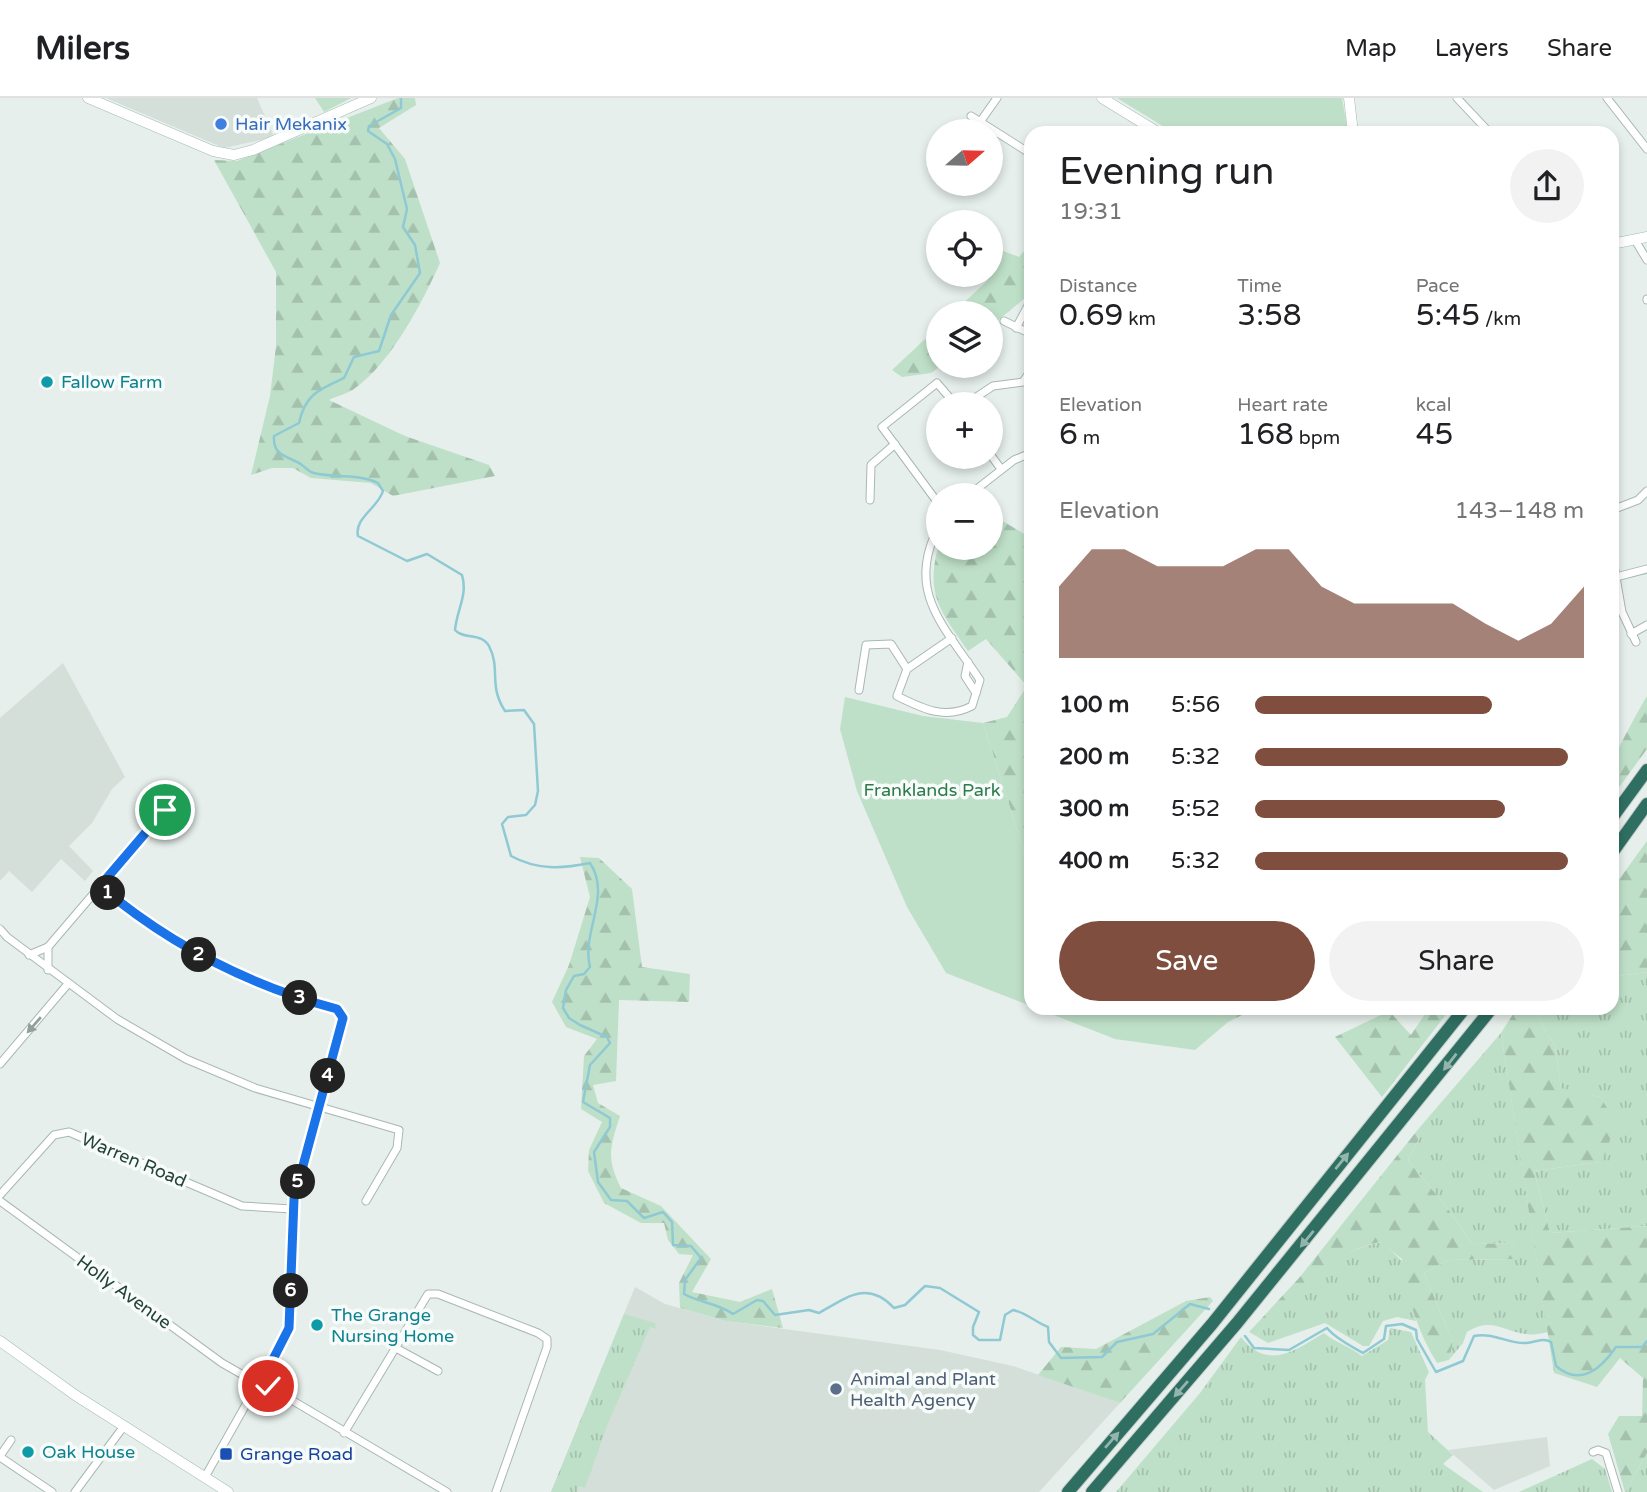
<!DOCTYPE html>
<html lang="en">
<head>
<meta charset="utf-8">
<style>
  :root { --surface:#fff; --page:#f2f2f2; --text:#202124; --muted:#757577; --line:#e0e0e0; --accent:#7f4e3f }
  body { margin:0; font-family:"Varela Round",sans-serif; background:var(--page); color:var(--text); height:100vh; display:flex; flex-direction:column; font-size:26px; white-space:nowrap }
  * { box-sizing:border-box; margin:0 }
  p { font-size:23px; color:var(--muted) }
  .icon { flex:none; width:38px; height:38px; fill:none; stroke:currentColor; stroke-width:2; stroke-linecap:round; stroke-linejoin:round }
  .map { position:relative; flex:1; overflow:hidden }
  .details { position:absolute; left:1024px; top:28px; width:595px; height:889px; display:flex; flex-direction:column; background:var(--surface); border-radius:21px; box-shadow:0 4px 10px #0003 }
  .details>* { flex:none }
  .needle { width:46px; rotate:70deg }
  .fabs { position:absolute; left:926px; top:21px; display:grid; gap:14px }
  .fabs a { display:grid; place-items:center; width:77px; height:77px; border-radius:50%; background:var(--surface); box-shadow:0 4px 10px #0003; font-size:35px }
  .pin { position:absolute; display:grid; place-items:center; width:60px; height:60px; color:#fff; margin:-30px; border:4px solid #fff; border-radius:50%; box-shadow:0 2px 7px #0007 }
  .km { position:absolute; width:35px; height:35px; margin:-18px; border-radius:50%; background:#222; color:#fff; font-size:19px; line-height:35px; text-align:center }
  .round { display:grid; place-items:center; flex:none; width:74px; height:74px; border-radius:37px; background:var(--page) }
  .summary { display:flex; align-items:center; justify-content:space-between; height:119px; padding:0 35px }
  h1 { font-size:38px; font-weight:600; line-height:52px }
  .metrics { display:grid; grid-template-columns:repeat(3,1fr); gap:10px; height:119px; padding:7px 35px }
  .metrics div { display:grid; align-content:center }
  .metrics b { font-size:30px; font-weight:600 }
  .metrics small { font-size:19px; font-weight:400 }
  .metrics p { font-size:19px }
  .chart { height:196px; padding:14px 35px }
  .chart p { display:flex; justify-content:space-between }
  .chart svg { width:100%; height:126px; margin-top:7px; fill:var(--accent); opacity:.7 }
  .button { display:flex; gap:14px; margin-top:auto; padding:14px 35px }
  .button a { flex:1; height:80px; border-radius:42px; background:var(--accent); color:#fff; font-size:28px; font-weight:600; line-height:80px; text-align:center }
  .button a+a { background:var(--page); color:var(--text) }
  ul { padding:0 35px; list-style:none; font-size:23px }
  li { display:grid; grid-template-columns:112px 84px 1fr; align-items:center; height:52px }
  li i { height:18px; border-radius:9px; background:var(--accent) }
  header { display:flex; align-items:center; gap:42px; box-sizing:border-box; height:98px; padding:0 35px; background:var(--surface); border-bottom:2px solid var(--line) }
  header strong { font-size:33px }
  nav { display:flex; gap:38px; margin-inline-start:auto; font-size:24px }
  .map>svg:first-child { display:block }
  .built { fill:#d4dfda }
  .grass { fill:url(#grass-tufts) }
  .forest { fill:url(#forest-firs) }
  .park { fill:#bfe0c8 }
  .lines { fill:none; stroke-linecap:round; stroke-linejoin:round }
  .stream { stroke:#8ec9d4; stroke-width:2.5 }
  .street-casing { stroke:#a8b8b2; stroke-width:9 }
  .secondary-casing { stroke:#a4bbb3; stroke-width:11 }
  .highway-casing { stroke:#c2cac8; stroke-width:14 }
  .street { stroke:#fff; stroke-width:7 }
  .secondary { stroke:#fff; stroke-width:10 }
  .highway { stroke:#2f6f62; stroke-width:12 }
  .oneway { fill:#92a09c }
  .oneway2 { fill:#93b5ae }
  .route-casing { stroke:#fff; stroke-width:14 }
  .route { stroke:#1a73e8; stroke-width:9 }
  .shop-dot { fill:#3f7fe0; stroke:#f7fbf9; stroke-width:2.5 }
  .culture-dot { fill:#0f9aa8; stroke:#f7fbf9; stroke-width:2.5 }
  .service-dot { fill:#5c6f8a; stroke:#f7fbf9; stroke-width:2.5 }
  .transit-dot { fill:#1a4fb4; stroke:#f7fbf9; stroke-width:2.5 }
  .labels { text-anchor:middle; stroke-width:7; stroke-linejoin:round; paint-order:stroke }
  .shop-label { font-size:18px; fill:#366cbe; stroke:#f7fbf9; text-anchor:start }
  .culture-label { font-size:18px; fill:#0d838f; stroke:#f7fbf9; text-anchor:start }
  .park-label { font-size:18px; fill:#2d7a4b; stroke:#f7fbf9 }
  .street-label { font-size:18px; fill:#24423a; stroke:#f7fbf9 }
  .service-label { font-size:18px; fill:#4e5e75; stroke:#f7fbf9; text-anchor:start }
  .transit-label { font-size:18px; fill:#164399; stroke:#f7fbf9; text-anchor:start }
</style>
</head>
<body>
<header>
<strong>Milers</strong>
<nav><a>Map</a><a>Layers</a><a>Share</a></nav>
</header>
<div class="map">
<svg width="1647" height="1394" viewBox="0 0 1647 1394">
  <defs>
    <pattern id="grass-tufts" width="24" height="20" patternUnits="userSpaceOnUse" patternTransform="scale(1.75)"><rect width="24" height="20" fill="#bfe0c8"/><path d="M3 7l-1-3M5 7V3M7 7l1-3M15 17l-1-3M17 17v-4M19 17l1-3" fill="none" stroke="#a4c1ad"/></pattern>
    <pattern id="forest-firs" width="22" height="20" patternUnits="userSpaceOnUse" patternTransform="scale(1.75)"><rect width="22" height="20" fill="#bfe0c8"/><path d="M5 1l3.5 6h-7zM16 11l3.5 6h-7z" fill="#a4c1ad"/></pattern>
  </defs>
  <rect width="100%" height="100%" fill="#e6efeb"/>
  <g class="built">
    <path d="M106,0h151l17,39 -50,11z"/>
    <path d="M63,565l62,114 -13,12 -20,34 -23,23 24,25 -8,10 -24,-22 -29,33 -23,-21 -9,10v-163z"/>
    <path d="M635,1189l30,17 61,17 214,29 73,16 107,37 -81,89h-488z"/>
    <path d="M1547,1339l3,29 -56,24 -46,-40z"/>
  </g>
  <g class="grass">
    <path d="M315,0h36l-27,14z"/>
    <path d="M1647,874v254l-97,7 -16,-62 67,-9 -1,-65 -39,-8 -6,-43 -23,-38h80v-31z"/>
    <path d="M1501,935l47,299c-38,11 -49,-20 -81,0l-4,11 -14,17 4,-18 -29,-69 25,-13 63,-1 2,-16 -42,1 -24,-35 -40,-49 12,-23v-10z"/>
    <path d="M1382,1144l21,20 13,59 -19,-4 -14,4 -14,25h-6l-38,-23 -57,20 -12,-7c40,-43 65,-82 126,-94z"/>
    <path d="M624,1216l31,9 1,6 -6,-2 -43,99 -22,62 -6,-2 -2,6h-26z"/>
    <path d="M1390,1230l21,4 18,40 -4,8 3,52 25,23 -10,9 40,28h-367l84,-99 41,-56c27,34 53,14 83,-4 12,10 25,13 38,23l26,-16z"/>
    <path d="M1647,1355v39h-22z"/>
    <path d="M1592,1361l13,10 7,23h-93z"/>
  </g>
  <g class="forest">
    <path d="M398,0h17l1,7 -37,23 26,31 35,104c-18,40 -49,100 -86,126 -7,5 -17,7 -25,11l76,36 84,29 6,11 -102,20 -22,-13 -60,-5 -18,-10h-21l-21,7 19,-79 6,-50v-74l-62,-112 23,1z"/>
    <path d="M1031,145v50l-40,33 -1,-13h-37l35,-33 10,-31 21,8z"/>
    <path d="M938,229v39h3l-10,7 -29,4 -10,-7z"/>
    <path d="M991,416l40,24v326h-3l-45,-141 24,-6 20,-31 -41,-47 -18,12c-26,-39 -43,-55 -30,-103h52z"/>
    <path d="M1647,598v53l-35,48c0,-11 -2,-23 0,-33 1,-7 31,-62 35,-68z"/>
    <path d="M1647,743v131l-35,5v-88z"/>
    <path d="M580,759l19,1 33,31 10,78 48,7 -1,28 -70,-2 -3,81 -23,4 5,18 22,13c-10,31 -14,42 1,72l40,18 50,53 -19,33 48,10 32,-13 11,39 -57,-7 -46,-13 -1,-25 14,-28 -14,-1 -11,-14 -4,-17h-23l-37,-20 -16,-32 1,-21 13,-28 -21,-13 3,-53 13,-17 -31,-12 -14,-25 17,-37 21,-68z"/>
    <path d="M1207,910h49l-28,14z"/>
    <path d="M1429,910h22l-69,89 -47,-60 54,-26 22,24z"/>
    <path d="M1517,910h15l23,38 6,42 39,9 17,26 -16,39 -67,9 16,62 97,-7v227l-22,39 -17,-58 11,-18h23l1,-38 -23,-20 -23,29 -43,-14 -53,-340z"/>
    <path d="M1420,1029v10l-12,23 40,49 24,35 42,-1 -1,16 -64,1 -25,13 29,69 -4,18 -12,3c-20,-32 -30,-67 -35,-104l-22,-17c-56,12 -87,55 -124,94l-7,-4 50,-54z"/>
    <path d="M1210,1199l3,4 -93,102 -82,-28 23,-28 35,2 90,-48z"/>
  </g>
  <g class="park">
    <path d="M1117,0h225l6,35h-174z"/>
    <path d="M845,599l78,19 60,7 45,141h3v142l-85,-33 -39,-66 -50,-116 -17,-62z"/>
    <path d="M1036,910h171l21,14 -33,28 -80,-11z"/>
  </g>
  <g class="lines">
    <g class="stream">
      <path d="M401,0v10l-32,18 -1,5 19,13 8,15 12,50 -4,18 12,18 5,28 -29,42 -12,36 -25,6 -10,21c-24,11 -39,16 -45,45l-25,13c-1,18 9,19 23,26 5,2 9,7 14,10 13,6 47,1 67,11l5,8c-5,17 -29,27 -25,45l49,25 20,-7 35,21c6,20 -5,34 -7,55 9,10 26,2 34,16 12,23 -1,39 16,65l19,-1 10,14 4,67 -3,14 -9,10 -18,2 -6,7 9,32c26,14 50,13 79,7 22,33 -9,69 0,104l-6,7 -10,2 -8,14 -3,18 6,10 11,7 27,12 3,6 -20,22 -7,37 27,16v9l-16,25 4,30 13,18 16,1 17,17 19,-6 9,10 1,23 18,1 10,12 -16,22 -1,14c16,9 34,9 49,20l24,-14 6,1 12,14 34,-5 10,3c28,-16 49,-33 75,-5l11,-3 20,-19 15,2 39,24 -6,15v8l6,5h21l5,-25 8,-5c14,3 22,12 35,17l1,15 12,16 41,-1 15,-15 36,-8 37,-30 19,5"/>
      <path d="M1245,1238l9,12 35,2 38,-22c9,11 24,18 36,25l21,-14 2,-13 16,-2 14,6 1,9 19,33 27,-11 11,-25c18,-4 33,7 50,7 10,0 18,-6 27,-1l5,24c24,21 45,3 60,-19h26l5,-6"/>
    </g>
    <g class="street-casing">
      <g id="street">
        <path d="M1457,0l33,35"/>
        <path d="M1607,0l40,51"/>
        <path d="M971,18l60,38"/>
        <path d="M980,24l17,-24"/>
        <path d="M1635,142l12,20"/>
        <path d="M1647,201v1"/>
        <path d="M1004,223l27,13"/>
        <path d="M1016,230l15,-28"/>
        <path d="M966,306l27,-18 30,-4 8,-12"/>
        <path d="M1612,329h1"/>
        <path d="M990,356l11,15"/>
        <path d="M969,397l45,-35 17,-7"/>
        <path d="M870,402l1,-35 24,-21"/>
        <path d="M938,405l-56,-76 55,-44 18,21"/>
        <path d="M1612,412l26,-10 9,-9"/>
        <path d="M938,430c-33,64 7,99 42,152l-8,26c-27,14 -49,3 -75,-10l10,-27 45,-31"/>
        <path d="M1612,456l10,58 14,30"/>
        <path d="M1616,479l31,-8"/>
        <path d="M1631,536l16,-9"/>
        <path d="M968,564l-3,14 11,17"/>
        <path d="M859,592l7,-45 25,-1 16,25"/>
        <path d="M101,788c70,60 147,99 236,123l6,9 -49,181 -5,129 -25,49 3,12 -8,5 -6,-2"/>
        <path d="M0,831l7,8 110,82 69,40 69,29 144,42 -2,18 -31,53"/>
        <path d="M29,857l19,-8 117,-137"/>
        <path d="M48,872v-23"/>
        <path d="M0,966l67,-79"/>
        <path d="M0,1097l54,-60 15,-3 173,74 50,3"/>
        <path d="M0,1103l222,162 28,16"/>
        <path d="M394,1249l44,24"/>
        <path d="M268,1288l179,106"/>
        <path d="M253,1294l-5,-8 2,-5 8,-4 6,2"/>
        <path d="M344,1335l84,-139h10l100,39 9,6v8l-51,145"/>
        <path d="M1593,1354l5,-2 8,3 12,39"/>
        <path d="M0,1358l11,-16"/>
        <path d="M0,1359l52,35"/>
        <path d="M205,1379l48,-85"/>
        <path d="M75,1394l49,-66"/>
      </g>
    </g>
    <g class="secondary-casing">
      <g id="secondary">
        <path d="M88,0l125,53 21,4 19,-5 118,-52"/>
        <path d="M1102,0l57,35"/>
        <path d="M1349,0l4,35"/>
        <path d="M1612,146l35,-7"/>
        <path d="M0,1243l75,54 153,97"/>
      </g>
    </g>
    <g class="highway-casing">
      <g id="highway">
        <path d="M1612,720l35,-48"/>
        <path d="M1612,755l35,-49"/>
        <path d="M1068,1394l144,-168 253,-316"/>
        <path d="M1092,1394l145,-169 255,-315"/>
      </g>
    </g>
    <use href="#street" class="street"/>
    <use href="#secondary" class="secondary"/>
    <use href="#highway" class="highway"/>
  </g>
  <defs><path id="oneway-solid" d="M-6-.8H1V-3.2L6.5 0L1 3.2V.8H-6Z" transform="scale(1.75)"/></defs>
  <use class="oneway" href="#oneway-solid" transform="translate(34 927) rotate(131)"/>
  <g class="oneway2">
    <use href="#oneway-solid" transform="translate(1450 964) rotate(128)"/>
    <use href="#oneway-solid" transform="translate(1342 1063) rotate(-51)"/>
    <use href="#oneway-solid" transform="translate(1307 1141) rotate(129)"/>
    <use href="#oneway-solid" transform="translate(1181 1291) rotate(131)"/>
    <use href="#oneway-solid" transform="translate(1112 1342) rotate(-49)"/>
  </g>
  <g class="lines">
    <g class="route-casing">
      <path id="route" d="M165,712l-65,76c71,60 148,99 237,123l6,9 -49,181 -5,129 -25,49 4,9"/>
    </g>
    <use href="#route" class="route"/>
  </g>
  <circle class="shop-dot" cx="221" cy="26" r="7"/>
  <g class="culture-dot">
    <circle cx="47" cy="284" r="7"/>
    <circle cx="317" cy="1227" r="7"/>
    <circle cx="28" cy="1354" r="7"/>
  </g>
  <circle class="service-dot" cx="836" cy="1291" r="7"/>
  <rect class="transit-dot" x="219" y="1349" width="14" height="14" rx="3.5"/>
  <g class="labels">
    <g class="shop-label">
      <text x="235" y="32">Hair Mekanix</text>
    </g>
    <g class="culture-label">
      <text x="61" y="290">Fallow Farm</text>
      <text x="331" y="1223">The Grange<tspan x="331" dy="21">Nursing Home</tspan></text>
      <text x="42" y="1360">Oak House</text>
    </g>
    <g class="park-label">
      <text x="932" y="698">Franklands Park</text>
    </g>
    <g class="street-label">
      <text transform="translate(134 1062) rotate(23)" y="6">Warren Road</text>
      <text transform="translate(124 1194) rotate(36)" y="6">Holly Avenue</text>
    </g>
    <g class="service-label">
      <text x="850" y="1287">Animal and Plant<tspan x="850" dy="21">Health Agency</tspan></text>
    </g>
    <g class="transit-label">
      <text x="240" y="1362">Grange Road</text>
    </g>
  </g>
</svg>
<div class="fabs">
<a><svg class="needle" viewBox="-14 -14 28 28"><path d="M0-13l5 13h-10z" fill="#e53935"/><path d="M0 13l5-13h-10z" fill="#757577"/></svg></a>
<a><svg class="icon" aria-label="locate" viewBox="0 0 24 24"><circle cx="12" cy="12" r="6"/><path d="M12 2v4M12 18v4M2 12h4M18 12h4"/></svg></a>
<a><svg class="icon" aria-label="layers" viewBox="0 0 24 24"><path d="M12 4l9 5-9 5-9-5zM3 14l9 5 9-5"/></svg></a>
<a>+</a>
<a>−</a>
</div>
<div class="pin" style="left:165px;top:712px;background:#1e9e55"><svg class="icon" aria-label="arrive" viewBox="0 0 24 24"><path d="M6 21V4h12l-3 4 3 4H6"/></svg></div>
<div class="pin" style="left:268px;top:1288px;background:#d93025"><svg class="icon" aria-label="check" viewBox="0 0 24 24"><path d="M5 12l5 5 9-10"/></svg></div>
<b class="km" style="left:108px;top:795px">1</b>
<b class="km" style="left:199px;top:857px">2</b>
<b class="km" style="left:300px;top:900px">3</b>
<b class="km" style="left:328px;top:978px">4</b>
<b class="km" style="left:298px;top:1084px">5</b>
<b class="km" style="left:291px;top:1193px">6</b>
<section class="details">
<div class="summary"><div><h1>Evening run</h1><p>19:31</p></div><a class="round"><svg class="icon" aria-label="share" viewBox="0 0 24 24"><path d="M12 15V3M7 8l5-5 5 5M5 13v7h14v-7"/></svg></a></div>
<div class="metrics">
<div><p>Distance</p><b>0.69<small> km</small></b></div>
<div><p>Time</p><b>3:58</b></div>
<div><p>Pace</p><b>5:45<small> /km</small></b></div>
</div>
<div class="metrics">
<div><p>Elevation</p><b>6<small> m</small></b></div>
<div><p>Heart rate</p><b>168<small> bpm</small></b></div>
<div><p>kcal</p><b>45</b></div>
</div>
<div class="chart"><p><span>Elevation</span>143–148 m</p>
<svg viewBox="0 0 160 44" preserveAspectRatio="none"><path d="M0 44V19L10 6L20 6L30 12L40 12L50 12L60 6L70 6L80 19L90 25L100 25L110 25L120 25L130 32L140 38L150 32L160 19V44z"/></svg>
</div>
<ul>
<li><b>100 m</b>5:56<i style="width:72%"></i></li>
<li><b>200 m</b>5:32<i style="width:95%"></i></li>
<li><b>300 m</b>5:52<i style="width:76%"></i></li>
<li><b>400 m</b>5:32<i style="width:95%"></i></li>
</ul>
<div class="button"><a>Save</a><a>Share</a></div>
</section>
</div>
</body>
</html>
